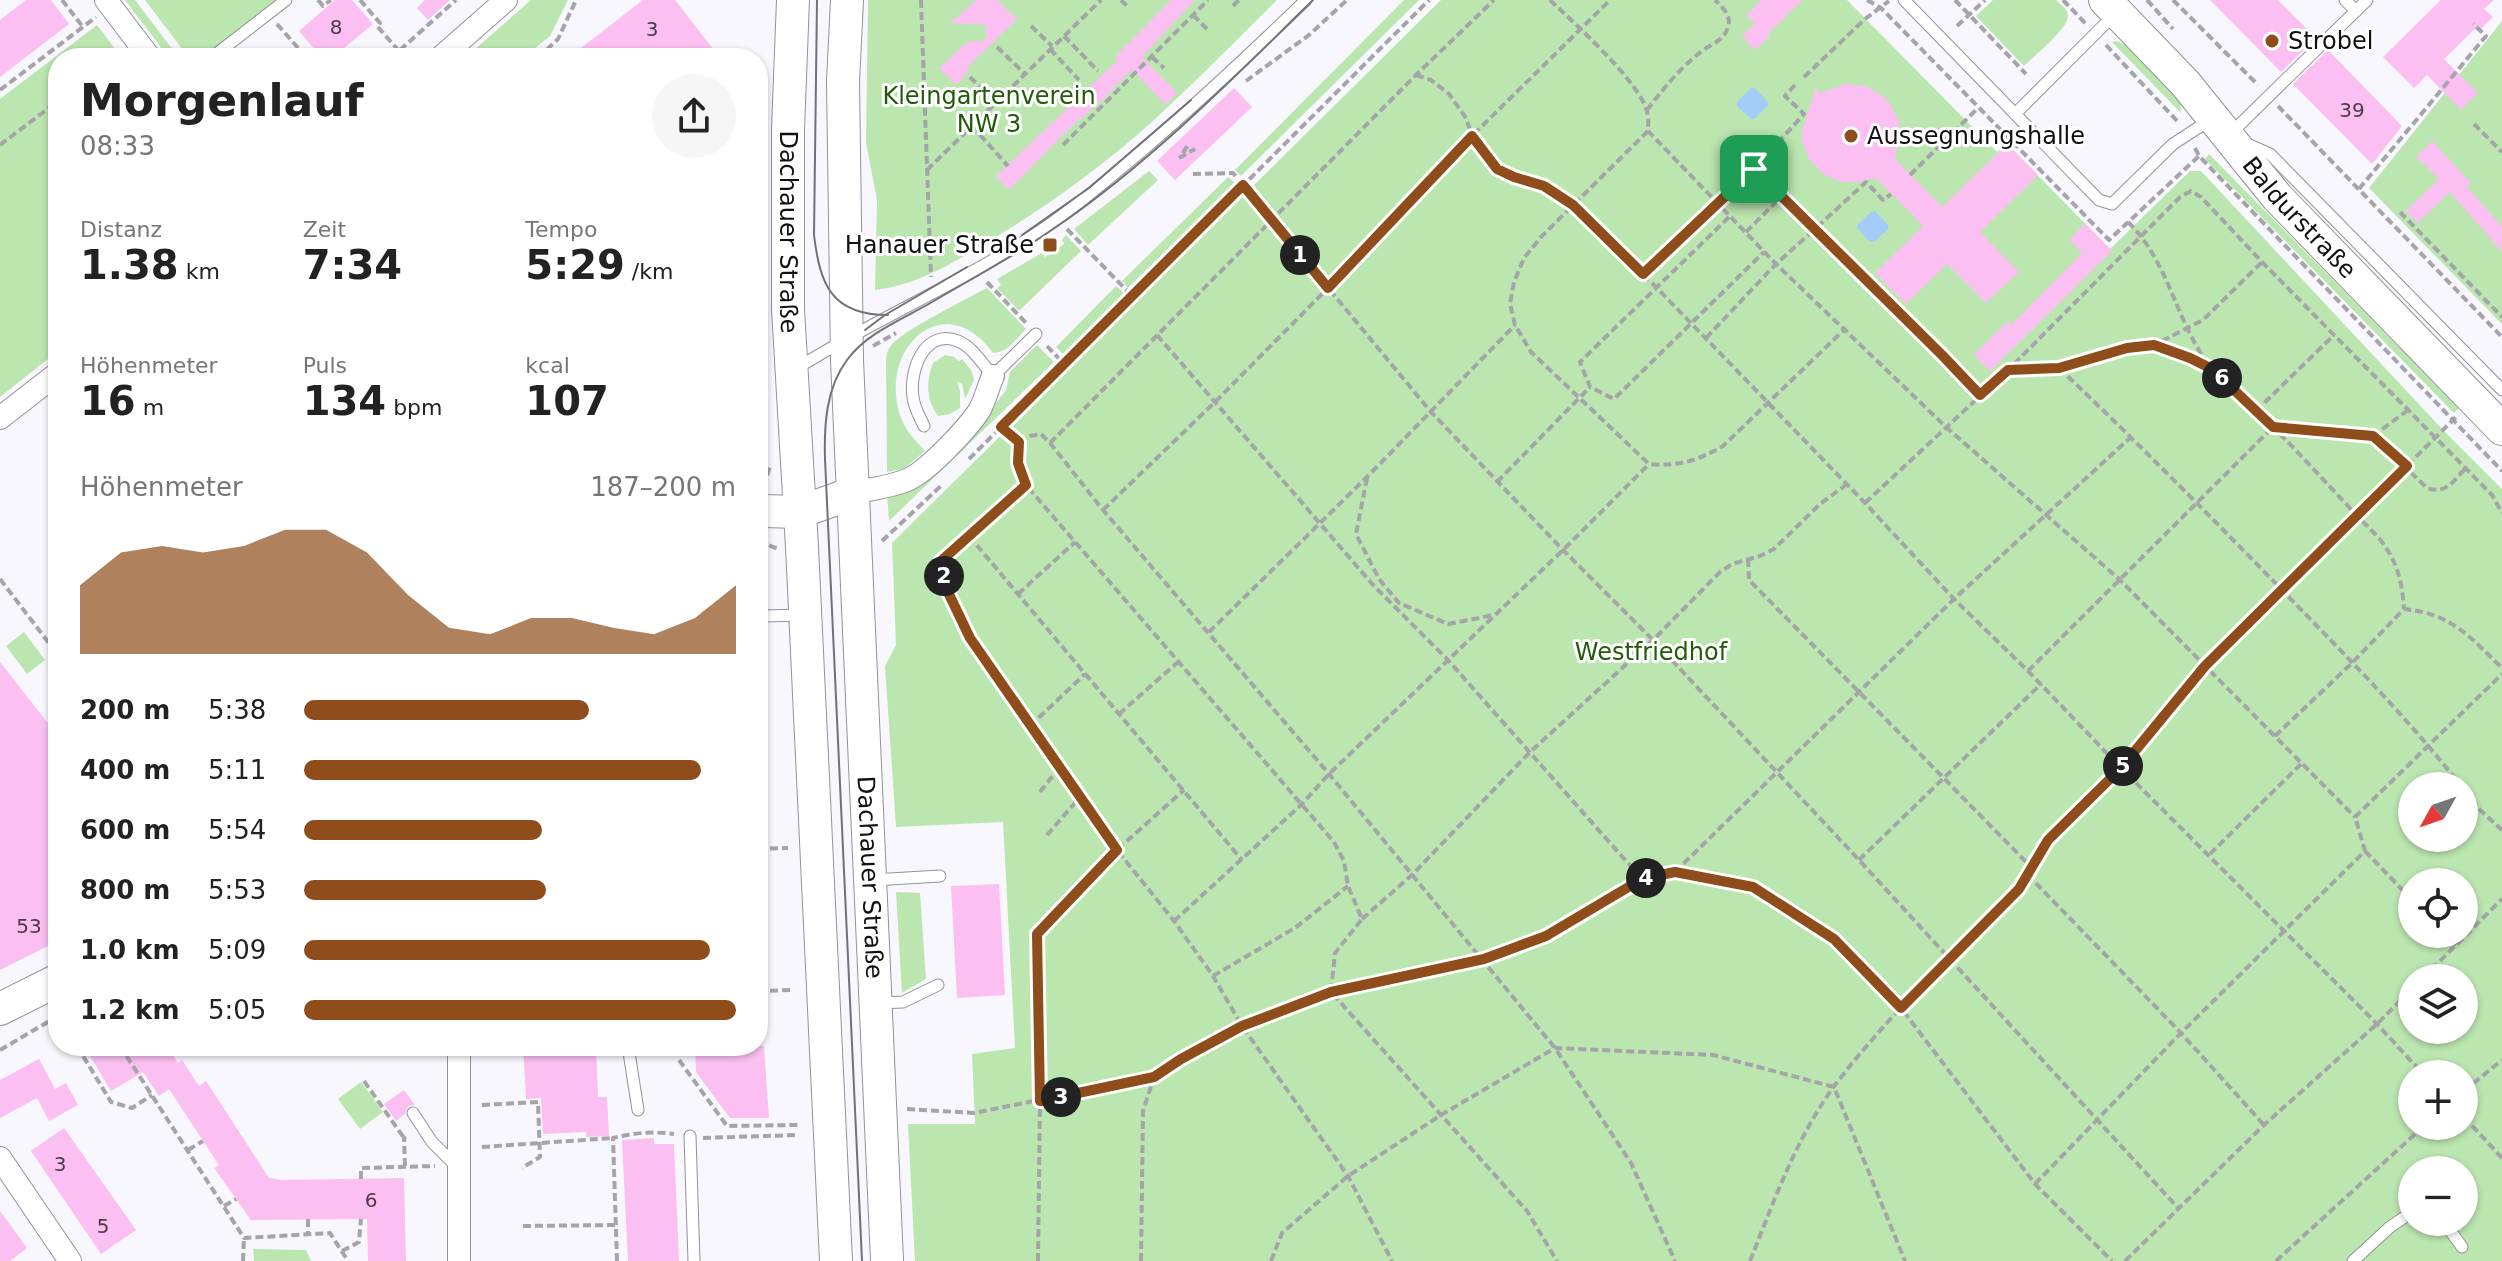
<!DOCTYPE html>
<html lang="de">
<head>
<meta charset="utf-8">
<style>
  :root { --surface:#fff; --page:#f6f6f6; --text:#222; --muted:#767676; --accent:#8e4d1a }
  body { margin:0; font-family:"DejaVu Sans",sans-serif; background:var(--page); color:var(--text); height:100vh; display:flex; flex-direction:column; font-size:30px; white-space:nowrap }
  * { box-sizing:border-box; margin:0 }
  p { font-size:26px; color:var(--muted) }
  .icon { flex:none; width:44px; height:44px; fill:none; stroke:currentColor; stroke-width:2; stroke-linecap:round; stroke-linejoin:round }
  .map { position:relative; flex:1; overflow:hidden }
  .panel { position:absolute; left:48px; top:48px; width:720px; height:1008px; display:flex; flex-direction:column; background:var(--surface); border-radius:32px; box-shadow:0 2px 6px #0004 }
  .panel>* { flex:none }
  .needle { width:52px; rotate:230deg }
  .fabs { position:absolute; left:2398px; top:772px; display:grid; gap:16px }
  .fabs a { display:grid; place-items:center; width:80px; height:80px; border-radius:50%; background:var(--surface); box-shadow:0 2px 6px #0004; font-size:40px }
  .pin { position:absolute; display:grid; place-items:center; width:68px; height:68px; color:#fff; margin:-34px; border-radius:16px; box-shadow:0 4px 12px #0006 }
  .km { position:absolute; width:40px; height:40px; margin:-20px; border-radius:50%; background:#222; color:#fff; font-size:22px; line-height:40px; text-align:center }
  .round { display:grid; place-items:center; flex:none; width:84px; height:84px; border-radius:42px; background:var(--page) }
  .headline { display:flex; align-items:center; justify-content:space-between; height:136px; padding:0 32px }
  h1 { font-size:44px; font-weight:700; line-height:60px }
  .figures { display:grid; grid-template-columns:repeat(3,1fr); gap:12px; height:136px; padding:8px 32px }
  .figures div { display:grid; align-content:center }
  .figures b { font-size:40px; font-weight:700 }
  .figures small { font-size:22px; font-weight:400 }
  .figures p { font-size:22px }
  .chart { height:224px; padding:16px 32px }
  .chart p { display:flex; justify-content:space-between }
  .chart svg { width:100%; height:144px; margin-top:8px; fill:var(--accent); opacity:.7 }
  ul { padding:0 32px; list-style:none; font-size:26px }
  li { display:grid; grid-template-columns:128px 96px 1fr; align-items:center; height:60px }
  li i { height:20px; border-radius:10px; background:var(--accent) }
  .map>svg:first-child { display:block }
  .green { fill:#bbe6af; fill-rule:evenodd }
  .water { fill:#a3ccf8 }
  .building { fill:#fbbff2 }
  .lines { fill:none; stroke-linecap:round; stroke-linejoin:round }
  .lane-casing { stroke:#939298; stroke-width:13 }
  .street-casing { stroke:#939298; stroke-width:24 }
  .secondary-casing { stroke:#939298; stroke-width:34 }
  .path { stroke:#a5a4a9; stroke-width:4; stroke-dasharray:8 4; stroke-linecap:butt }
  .lane { stroke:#fff; stroke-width:11 }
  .street { stroke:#fff; stroke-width:22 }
  .secondary { stroke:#fff; stroke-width:32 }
  .tram { stroke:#727175; stroke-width:2 }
  .route-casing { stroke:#fff; stroke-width:16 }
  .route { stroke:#8e4d1a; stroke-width:10 }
  .poi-dot { fill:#8e4d1a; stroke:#fff; stroke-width:3 }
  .labels { text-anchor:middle; stroke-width:6; stroke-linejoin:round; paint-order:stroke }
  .number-label { font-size:20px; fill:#4b3b49 }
  .poi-label { font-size:24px; fill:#100f11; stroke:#fff; text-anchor:start }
  .park-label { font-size:24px; fill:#225b08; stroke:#fff }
  .street-label { font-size:24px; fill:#100f11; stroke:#fff }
</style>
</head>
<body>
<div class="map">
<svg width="2502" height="1261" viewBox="0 0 2502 1261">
  <rect width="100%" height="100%" fill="#f8f7fe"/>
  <g class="green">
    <path d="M125,0h10l44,58h-10z"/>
    <path d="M145,0h132l-75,58h-13z"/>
    <path d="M531,0h37l-18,36 -27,22h-58z"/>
    <path d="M868,0h409c-47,46 -92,93 -141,136 -48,41 -101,78 -155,110 -34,20 -65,39 -106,44l2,-90 -11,-57z"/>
    <path d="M1404,0h15l-178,176 -6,-6z"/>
    <path d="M1441,0h406l150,152 10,-8 103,105 80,-78h11l242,259 59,59v772h-1587l-7,-137h67l-3,-70 43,-6 -12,-226 -107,5 -11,-161 11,-21 -4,-102zM2412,786h52v52h-52zM2412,882h52v52h-52zM2412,978h52v52h-52zM2412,1074h52v52h-52zM2412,1170h52v52h-52z"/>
    <path d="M1993,0h63c5,5 12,9 12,16 0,13 -34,40 -44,50l-48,-50z"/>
    <path d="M2502,21v303l-133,-136z"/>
    <path d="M97,25l18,24 -4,4 4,5h-57v293l-58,46v-298z"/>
    <path d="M2117,41l8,4 55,56 1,12 -69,-71z"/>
    <path d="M2209,154l250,254 -5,5 -249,-254z"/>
    <path d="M1149,171l9,9 -70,65 -14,-16z"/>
    <path d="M1228,177l7,6 -107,105 -6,-7z"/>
    <path d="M1066,235l15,16 -62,60 -22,-23 4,-3 -4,-6 45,-26 3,4 19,-13 -2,-4z"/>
    <path d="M1116,286l8,7 -61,61 -7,-7z"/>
    <path d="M987,288l39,41c-9,9 -18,24 -33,24 -49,-67 -115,-4 -93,62 4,14 15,25 25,36l-22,18 -16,3 -1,-113c1,-5 1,-8 4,-12 11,-16 77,-48 97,-59z"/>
    <path d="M1037,345l17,17 -165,159 -2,-27 32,-7 60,-61 27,-36 4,-18z"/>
    <path d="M945,355l9,2 5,4 3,-2 9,11 3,10 -9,19 -3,-16 -5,-1 3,9v17l-10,6 -12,2c-12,-16 -12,-35 -5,-53z"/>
    <path d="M24,632l21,28 -18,14 -21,-28z"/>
    <path d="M896,892l24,1 6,86 -24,14z"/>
    <path d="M361,1082l22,30 -23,17 -22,-30z"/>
    <path d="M253,1249l53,1 5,11h-57z"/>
  </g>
  <g class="water">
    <path d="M1751,88h4l13,14v4l-14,13h-3l-14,-13v-4z"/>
    <path d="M1875,211l13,14v4l-14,13h-4l-13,-14v-3l14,-13z"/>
  </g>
  <g class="building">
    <path d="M26,0h25l18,24 -69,53v-57z"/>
    <path d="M335,0h17l21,24 -41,34h-10l-23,-27z"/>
    <path d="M425,0h25l-22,20 -11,-12z"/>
    <path d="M643,0h32l45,58h-152z"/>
    <path d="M976,0h21l20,19 -51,50 3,3 -13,13 -17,-17 28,-26 19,-2v-15l-36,-2z"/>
    <path d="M1171,0h24l-53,57 35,36 -11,12 -34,-35 -23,22 1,1 -40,35 -61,62 -13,-14 122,-116 -3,-3z"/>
    <path d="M1761,0h41l-34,34 2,2 -15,14 -13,-14 13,-13 -9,-8z"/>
    <path d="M2210,0h68l38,38 -35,34z"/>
    <path d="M2441,0h53l-10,9 9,8 -12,12 -3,-3 -34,33 34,34 -17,17 -34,-35 -13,13 -31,-31z"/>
    <path d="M2328,50l74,76 -30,38 -79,-80z"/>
    <path d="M1846,84l20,2 17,10 7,7 9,19 1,9 -5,28 47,48 65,-63 31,31 -58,57 39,40 -33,31 -39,-39 -41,40 -31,-31 48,-47 -47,-48 -18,4h-17l-18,-8 -14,-15 -7,-18v-11l14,-42 5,5z"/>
    <path d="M1234,88l18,19 -77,73 -18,-19z"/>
    <path d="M2432,141l39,42 -4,4 35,40v25l-52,-60 -32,31 -12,-12 33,-32 -23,-22z"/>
    <path d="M2085,223l27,28 -122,120 -16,-16 34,-34 3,4 71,-72 -13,-13z"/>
    <path d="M0,662l58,74v205l-58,29z"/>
    <path d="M999,884l6,111 -48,3 -6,-112z"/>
    <path d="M84,1046h83l11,17 4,-3 17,26 7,-5 63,97 12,2 123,-2 2,83h-38l-1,-42 -116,1 -37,-52 5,-3 -50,-76 -10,7 -16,-24 -32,19z"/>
    <path d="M523,1046h73l2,51h9l2,39 -23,1v-5l-43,2 -2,-36 -15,1z"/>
    <path d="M695,1046h69l5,72h-39l-34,-46z"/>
    <path d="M39,1059l16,30 11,-6 12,22 -29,16 -12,-23 -37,20v-38z"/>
    <path d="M404,1090l11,15 -7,1 -3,8 -9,7 -12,-17z"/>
    <path d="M64,1128l72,102 -35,24 -70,-103z"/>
    <path d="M654,1138v6h20l5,117h-51l-6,-121z"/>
    <path d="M0,1211l27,37 -17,13h-10z"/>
  </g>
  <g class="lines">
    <g class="lane-casing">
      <g id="lane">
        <path d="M1904,0l195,200 13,4 61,-60 37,-24"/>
        <path d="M2345,0l11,11"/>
        <path d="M211,58l75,-58"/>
        <path d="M2015,114l99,-99"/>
        <path d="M2229,135l138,-135"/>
        <path d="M2247,144l23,10 232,236"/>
        <path d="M794,370c76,-48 158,-83 234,-131 42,-27 79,-59 116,-90 56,-48 109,-98 162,-149"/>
        <path d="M924,426c-4,-9 -10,-18 -11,-29 -4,-26 11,-69 45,-56 15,6 25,24 35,35l43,-42"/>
        <path d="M758,616l45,-1"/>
        <path d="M873,880l67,-4"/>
        <path d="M878,1003l25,-1 35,-17"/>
        <path d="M628,1046l10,64"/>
        <path d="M413,1113l19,29 25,25"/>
        <path d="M690,1136l4,125"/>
        <path d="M2444,1222l18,25"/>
        <path d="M2353,1261l37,-34 22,-15"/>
      </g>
    </g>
    <g class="street-casing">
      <g id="street">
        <path d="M106,0l44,58"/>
        <path d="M440,58l66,-58"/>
        <path d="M0,418l58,-45"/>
        <path d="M853,493c18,-4 37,-6 54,-13 20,-8 60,-51 72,-69 6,-10 9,-24 14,-35"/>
        <path d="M0,1158l70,103"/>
        <path d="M459,1261v-215"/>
      </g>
    </g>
    <g class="secondary-casing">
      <g id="secondary">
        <path id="s1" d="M793,0l-5,129v180l14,238 34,714"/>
        <path id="s2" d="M847,0l-4,82 4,278 40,901"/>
        <path id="s3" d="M2105,0l80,83 92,114 225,232"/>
        <path d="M758,511l42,1 53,-19"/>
        <path d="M0,1009l58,-29"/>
      </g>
    </g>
    <g class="path">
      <path d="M62,0l21,27"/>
      <path d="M318,0l5,6 8,-6"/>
      <path d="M360,0l20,23 -3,3 22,25"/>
      <path d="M921,0l10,277"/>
      <path d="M1121,0l6,6"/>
      <path d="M1550,0c23,22 91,83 97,112 2,6 1,13 1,19l128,133 170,163 173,152 236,238"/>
      <path d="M1867,0l14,8 228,232 90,-84"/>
      <path d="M1955,0l71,74"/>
      <path d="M2063,0l23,24"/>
      <path d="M2147,0l26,29"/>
      <path d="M2173,0l85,85"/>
      <path d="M1233,6l6,-6"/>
      <path d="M1193,15l14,14"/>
      <path d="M277,24l30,34"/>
      <path d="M1031,26l21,20"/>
      <path d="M1957,26l28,-26"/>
      <path d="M1064,36l34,35"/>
      <path d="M2106,45l73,78"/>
      <path d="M997,47l28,27"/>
      <path d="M1050,49l29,31"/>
      <path d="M1152,57l12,11"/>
      <path d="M391,58l65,-58"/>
      <path d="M538,58l20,-19 18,-39"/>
      <path d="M1416,75l15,5 18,14 17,24 6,18 10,16 15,17 47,17 29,19 84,83 208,215 89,96 74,72 93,97 256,256 46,50"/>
      <path d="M970,77l26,26"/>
      <path d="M1804,77l61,-58 24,-18"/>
      <path d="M1246,81l63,-46 38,-35"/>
      <path d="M1795,85l-10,11 19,18 -50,55 61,60 51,-47 17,18 8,-6"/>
      <path d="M0,90l96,-73"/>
      <path d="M2278,106l224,231"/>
      <path d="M1647,110c17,-22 35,-45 58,-61 9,-6 20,-10 23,-22 4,-12 -6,-20 -13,-27"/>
      <path d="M2474,124l28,28"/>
      <path d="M972,126l36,40"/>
      <path d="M1648,131l-107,106 -17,21 -10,24 -4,22 5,21 16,27 118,112c29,3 50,-4 74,-18l123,-118"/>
      <path d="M0,145l58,-44"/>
      <path d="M1063,145l145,-145"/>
      <path d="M2195,148l4,8 303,315"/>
      <path d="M1183,153l6,-10"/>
      <path d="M1179,158l16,-9"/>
      <path d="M927,170l174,-170"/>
      <path d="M1193,174l40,-1 198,239 132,138 90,90 206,220 319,348"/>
      <path d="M1910,175l68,-67"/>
      <path d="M2359,189l127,-153 -13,-12"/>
      <path d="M2400,212l102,105"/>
      <path d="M1729,217l-149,145 10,25 24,12 150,-147"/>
      <path d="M2128,222c43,42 47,101 84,147 18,21 42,39 62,59 36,36 69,74 105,110 18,23 23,42 25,71"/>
      <path d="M1067,229l65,67"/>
      <path d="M1746,232l35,-35"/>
      <path d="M1643,274l111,-105"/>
      <path d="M987,282l41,43"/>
      <path d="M1157,335l217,251 73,73 195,220"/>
      <path d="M1706,338l70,-74 39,-35 127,126 38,40"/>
      <path d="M873,346l23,-13"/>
      <path d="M1047,346l17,18"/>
      <path d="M2155,346l55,22"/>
      <path d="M2059,368c77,73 151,148 225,224 61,63 123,125 177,194"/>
      <path d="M2010,370l49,-2 68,-20 27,-3 49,-25 59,-58"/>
      <path d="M2408,410l-35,26 54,52c19,7 26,-7 38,-19"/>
      <path d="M2256,411l78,-76"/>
      <path d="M1001,427l18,15"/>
      <path d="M758,439l3,-3"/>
      <path d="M1019,442l11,-6 11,-2 9,9 53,67 226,264 226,274 76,115 44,98"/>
      <path d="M1019,442l-1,21 8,22 308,357 10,19 4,25 14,33 -27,34 -4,39 196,219 30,50"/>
      <path d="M1050,443l366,-368 78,-75"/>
      <path d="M969,459l460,-459"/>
      <path d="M1367,478l-11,56 23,45 20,24 49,21 46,-9"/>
      <path d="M758,480l8,-1 4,-13"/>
      <path d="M1497,482l93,-95"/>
      <path d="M1025,485l-84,76 5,27 24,50 147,212 57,71 39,55 29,50 106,150 44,85"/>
      <path d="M1865,503l143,-133 172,-173 11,-6 10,6 61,65 230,233 10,18"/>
      <path d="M1103,510l113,-109 112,-113 144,-152 138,-136"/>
      <path d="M969,536l273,324"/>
      <path d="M758,541l20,8"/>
      <path d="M882,541l61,-57"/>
      <path d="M1748,559l1,21 283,288 -4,7 153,158 83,92"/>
      <path d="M0,579l58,76"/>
      <path d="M1018,594l57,-52"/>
      <path d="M1209,632l159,-156 147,-151"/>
      <path d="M2028,671l245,-244 100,9"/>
      <path d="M1119,714l59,-52"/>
      <path d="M1030,726l55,-52"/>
      <path d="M2275,736l77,-73 52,-54c48,5 65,27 98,59"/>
      <path d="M2464,790l17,21 21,19"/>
      <path d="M1040,792l18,-23"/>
      <path d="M1047,835l33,-38"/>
      <path d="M758,849l30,-1"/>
      <path d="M2365,851l47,49"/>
      <path d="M2210,854l92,-91"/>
      <path d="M1859,860l182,-176"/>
      <path d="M2032,868l16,-28 73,-72 84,-102 252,-250"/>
      <path d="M1675,872l279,-273 177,-162"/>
      <path d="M1362,919l50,-44 117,-122 124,-113 67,-68 12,-8 28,-8 14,-7 45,-44 28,-21"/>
      <path d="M1174,921l127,-116 28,-31 234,-224 86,-86"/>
      <path d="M2445,934l11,11"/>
      <path d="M1213,976l82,-48 53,-42"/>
      <path d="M2423,978l79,-79"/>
      <path d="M758,991l35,-1"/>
      <path d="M77,1046l34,56 21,6 20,-13"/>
      <path d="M120,1046l124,192 86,-5 18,28"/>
      <path d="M0,1050l58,-34"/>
      <path d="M679,1060l48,66 71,-1"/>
      <path d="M364,1081l40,57"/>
      <path d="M2464,1091l38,-31"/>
      <path d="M482,1105l56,-3 2,55 -18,11"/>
      <path d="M907,1109l67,4 180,-36 27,-18 61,-33 89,-34 153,-33 62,-23 96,-57 33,-7 78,15 81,52 67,69 134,176 77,77"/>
      <path d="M2464,1117l38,41"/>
      <path d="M703,1138l95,-3"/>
      <path d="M482,1147l131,-9"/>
      <path d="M188,1150l15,-9"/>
      <path d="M405,1166l-1,-28 2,-1"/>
      <path d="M361,1179v-11l74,-2"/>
      <path d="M2035,1184l146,-151 184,-182 -10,-34 147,-143"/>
      <path d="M224,1206l12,-7"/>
      <path d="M308,1219v15"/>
      <path d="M523,1226l93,-1"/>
      <path d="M342,1251l17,-9 2,-23"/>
      <path d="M243,1261l1,-23"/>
      <path d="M617,1261l-4,-123c19,-5 41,-7 61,-4"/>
      <path d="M1038,1261l2,-160 -3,-167 80,-84 67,-60"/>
      <path d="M1141,1261l2,-150 11,-34"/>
      <path d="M1271,1261l11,-28 66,-57 93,-61 114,-67 158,7 121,32 71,174"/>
      <path d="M1750,1261c24,-60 46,-123 85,-176 54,-71 121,-133 184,-196l9,-14"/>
      <path d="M2125,1261l139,-136 113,-101 35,-35"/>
      <path d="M2276,1261l148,-135"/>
    </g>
    <use href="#lane" class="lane"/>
    <use href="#street" class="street"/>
    <use href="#secondary" class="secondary"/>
    <g class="tram">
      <path d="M817,0l-3,235c6,49 17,80 74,80"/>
      <path d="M1022,235l67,-47 102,-88"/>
      <path d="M865,330l20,-15 82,-48"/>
      <path d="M862,1261l-37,-802c-1,-34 1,-71 22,-99 19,-26 53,-40 80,-55 42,-25 86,-48 126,-76 93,-63 180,-150 260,-229"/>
    </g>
  </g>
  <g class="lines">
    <g class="route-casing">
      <path id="route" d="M1472,136l25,33 17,8 30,9 29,19 70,69 111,-105 188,186 38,40 28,-25 51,-2 68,-20 27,-3 36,13 22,11 61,58 100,9 34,30 -202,200 -84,102 -73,72 -29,49 -118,119 -67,-69 -81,-52 -78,-15 -33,7 -96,57 -62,23 -153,33 -89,34 -61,33 -27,18 -114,24 -3,-167 80,-84 -147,-212 -24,-50 -5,-27 85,-76 -8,-22 1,-21 -18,-15 242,-242 85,103z"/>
    </g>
    <use href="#route" class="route"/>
  </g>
  <g class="poi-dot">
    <circle cx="2272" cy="41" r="8"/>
    <circle cx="1851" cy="136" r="8"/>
    <rect x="1042" y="237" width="16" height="16" rx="4"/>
  </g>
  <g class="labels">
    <g class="number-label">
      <text x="336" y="34">8</text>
      <text x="652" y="36">3</text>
      <text x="2352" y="117">39</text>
      <text x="29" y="933">53</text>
      <text x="60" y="1171">3</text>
      <text x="371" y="1207">6</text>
      <text x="103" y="1233">5</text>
    </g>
    <g class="poi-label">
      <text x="2288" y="49">Strobel</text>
      <text x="1867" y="144">Aussegnungshalle</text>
      <text x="1034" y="253" text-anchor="end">Hanauer Straße</text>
    </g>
    <g class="park-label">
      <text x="989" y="104">Kleingartenverein<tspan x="989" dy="28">NW 3</tspan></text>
      <text x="1651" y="660">Westfriedhof</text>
    </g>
    <g class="street-label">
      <text dy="8" stroke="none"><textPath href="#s3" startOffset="292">Baldurstraße</textPath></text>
      <text dy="8" stroke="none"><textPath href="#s1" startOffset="232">Dachauer Straße</textPath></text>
      <text dy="8" stroke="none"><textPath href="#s2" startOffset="878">Dachauer Straße</textPath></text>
    </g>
  </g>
</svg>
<div class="fabs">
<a><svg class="needle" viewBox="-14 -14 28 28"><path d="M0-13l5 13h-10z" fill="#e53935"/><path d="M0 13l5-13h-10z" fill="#767676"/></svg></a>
<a><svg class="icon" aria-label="locate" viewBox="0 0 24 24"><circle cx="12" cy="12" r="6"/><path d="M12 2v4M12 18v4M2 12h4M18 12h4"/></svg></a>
<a><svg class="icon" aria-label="layers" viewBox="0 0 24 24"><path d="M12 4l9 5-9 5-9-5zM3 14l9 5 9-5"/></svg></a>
<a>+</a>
<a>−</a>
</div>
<div class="pin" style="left:1754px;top:169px;background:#1e9e55"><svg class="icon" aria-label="arrive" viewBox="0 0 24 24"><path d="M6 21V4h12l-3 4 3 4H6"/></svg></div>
<b class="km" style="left:1300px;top:255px">1</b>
<b class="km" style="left:944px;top:576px">2</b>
<b class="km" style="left:1061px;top:1097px">3</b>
<b class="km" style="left:1646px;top:878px">4</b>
<b class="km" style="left:2123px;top:766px">5</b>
<b class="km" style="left:2222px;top:378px">6</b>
<section class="panel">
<div class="headline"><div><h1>Morgenlauf</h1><p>08:33</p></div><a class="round"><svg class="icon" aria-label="share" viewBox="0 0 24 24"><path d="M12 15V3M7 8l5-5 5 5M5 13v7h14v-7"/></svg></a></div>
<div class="figures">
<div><p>Distanz</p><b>1.38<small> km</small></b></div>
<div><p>Zeit</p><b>7:34</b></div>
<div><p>Tempo</p><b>5:29<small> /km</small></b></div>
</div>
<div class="figures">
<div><p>Höhenmeter</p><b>16<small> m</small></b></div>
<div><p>Puls</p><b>134<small> bpm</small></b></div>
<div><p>kcal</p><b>107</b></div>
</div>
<div class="chart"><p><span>Höhenmeter</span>187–200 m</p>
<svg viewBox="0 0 160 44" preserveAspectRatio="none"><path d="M0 44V23L10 13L20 11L30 13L40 11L50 6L60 6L70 13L80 26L90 36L100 38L110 33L120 33L130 36L140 38L150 33L160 23V44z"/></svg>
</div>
<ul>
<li><b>200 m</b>5:38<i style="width:66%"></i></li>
<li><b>400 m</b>5:11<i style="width:92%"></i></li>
<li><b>600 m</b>5:54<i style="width:55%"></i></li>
<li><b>800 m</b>5:53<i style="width:56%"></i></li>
<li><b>1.0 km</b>5:09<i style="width:94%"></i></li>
<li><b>1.2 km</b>5:05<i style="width:100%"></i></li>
</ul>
</section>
</div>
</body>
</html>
